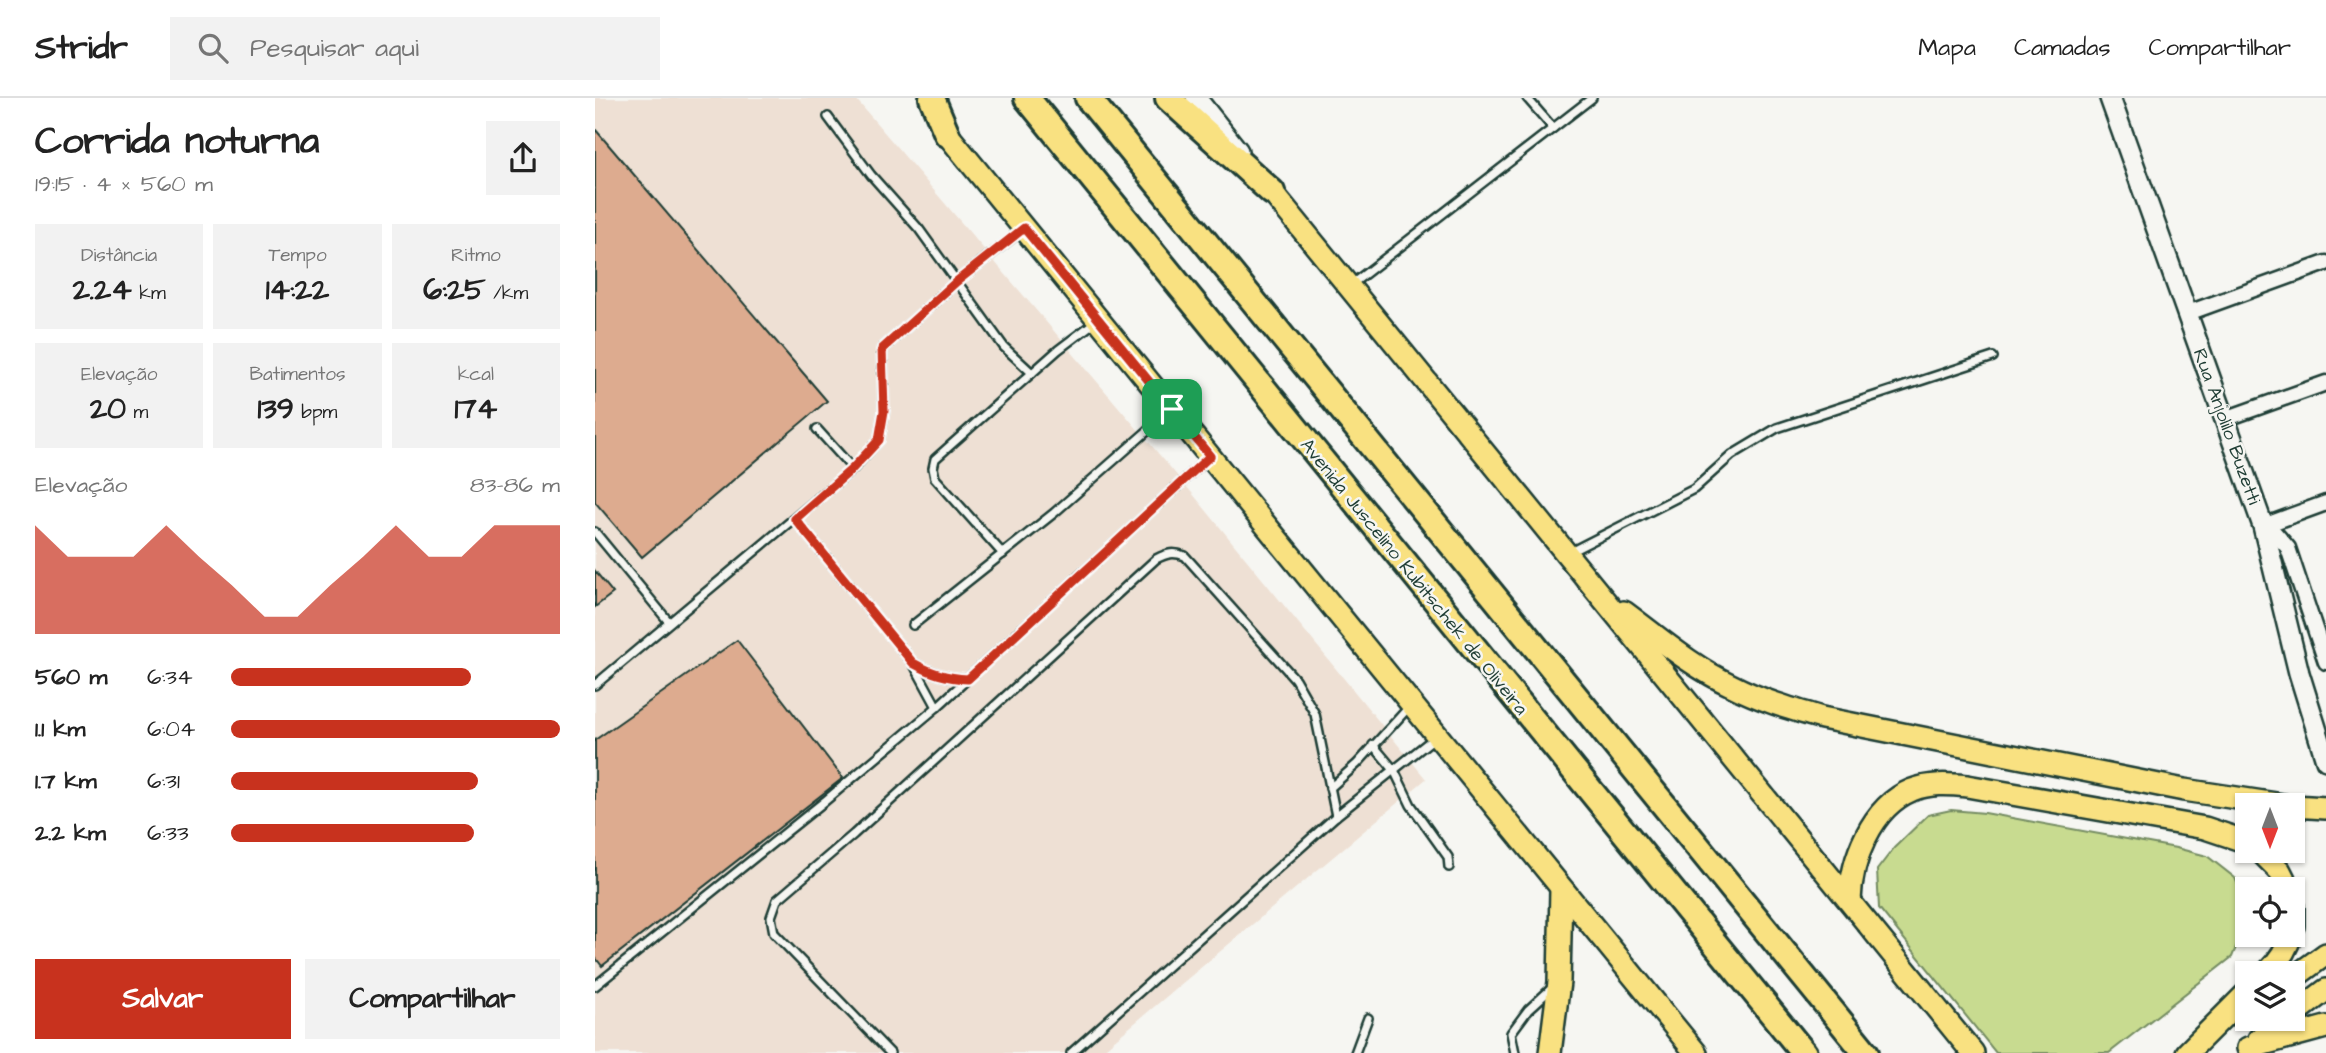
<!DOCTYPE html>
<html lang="pt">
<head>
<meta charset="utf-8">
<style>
  :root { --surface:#fff; --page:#f2f2f2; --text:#222; --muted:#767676; --line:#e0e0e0; --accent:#c8321e }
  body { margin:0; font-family:"Architects Daughter",sans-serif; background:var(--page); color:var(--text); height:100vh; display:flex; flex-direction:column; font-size:26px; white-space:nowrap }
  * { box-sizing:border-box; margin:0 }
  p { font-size:23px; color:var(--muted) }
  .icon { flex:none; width:38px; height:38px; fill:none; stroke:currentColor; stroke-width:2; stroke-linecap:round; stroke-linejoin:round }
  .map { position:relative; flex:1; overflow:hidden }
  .details { display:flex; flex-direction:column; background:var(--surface); width:595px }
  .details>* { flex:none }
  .needle { width:46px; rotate:180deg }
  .buttons { position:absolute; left:1640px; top:695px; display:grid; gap:14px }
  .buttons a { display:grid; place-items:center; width:70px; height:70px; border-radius:0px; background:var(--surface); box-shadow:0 2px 5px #0004; font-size:35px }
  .pin { position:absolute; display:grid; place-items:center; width:60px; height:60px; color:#fff; margin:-30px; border-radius:14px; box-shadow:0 4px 10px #0006 }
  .round { display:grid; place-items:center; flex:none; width:74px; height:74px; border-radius:0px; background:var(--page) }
  .headline { display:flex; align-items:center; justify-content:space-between; height:119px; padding:0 35px }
  h1 { font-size:38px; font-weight:800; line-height:52px }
  .metrics { display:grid; grid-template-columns:repeat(3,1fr); gap:10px; height:119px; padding:7px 35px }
  .metrics div { display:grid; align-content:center; border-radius:0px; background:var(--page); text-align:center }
  .metrics b { font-size:30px; font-weight:800 }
  .metrics small { font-size:19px; font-weight:400 }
  .metrics p { font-size:19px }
  .chart { height:196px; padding:14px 35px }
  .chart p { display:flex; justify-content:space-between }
  .chart svg { width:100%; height:126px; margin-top:7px; fill:var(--accent); opacity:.7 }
  .button { display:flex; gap:14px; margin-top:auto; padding:14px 35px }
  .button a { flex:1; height:80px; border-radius:0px; background:var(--accent); color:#fff; font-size:28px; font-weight:800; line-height:80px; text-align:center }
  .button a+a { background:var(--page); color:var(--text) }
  ul { padding:0 35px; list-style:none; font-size:23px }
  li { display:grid; grid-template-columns:112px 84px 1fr; align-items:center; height:52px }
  li i { height:18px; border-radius:9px; background:var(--accent) }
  header { display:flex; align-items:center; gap:42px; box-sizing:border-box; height:98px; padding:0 35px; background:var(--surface); border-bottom:2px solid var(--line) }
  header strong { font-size:33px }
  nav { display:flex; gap:38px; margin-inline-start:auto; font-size:24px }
  .search { width:490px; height:63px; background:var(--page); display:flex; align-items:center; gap:18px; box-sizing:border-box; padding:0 24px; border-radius:0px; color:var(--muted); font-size:26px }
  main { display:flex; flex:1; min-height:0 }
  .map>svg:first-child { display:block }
  .built { fill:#eee0d4 }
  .green { fill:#c8db90; stroke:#748c62; stroke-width:2 }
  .building { fill:#ddab8f; stroke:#1f3d34; stroke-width:2 }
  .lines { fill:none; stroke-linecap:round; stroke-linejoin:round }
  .service-casing { stroke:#1f3d34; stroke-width:12 }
  .minor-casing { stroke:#1f3d34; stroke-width:19 }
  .secondary-casing { stroke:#1f3d34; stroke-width:24 }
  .primary-casing { stroke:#1f3d34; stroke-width:26 }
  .motorway-casing { stroke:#1f3d34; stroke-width:30 }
  .service { stroke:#f6f6f2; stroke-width:7 }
  .minor { stroke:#f6f6f2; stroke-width:14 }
  .secondary { stroke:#f6f6f2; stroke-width:19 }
  .primary { stroke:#f9e181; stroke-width:21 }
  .motorway { stroke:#f9e181; stroke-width:24 }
  .route-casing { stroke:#fff; stroke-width:14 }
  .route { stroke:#c8321e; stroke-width:9 }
  .labels { text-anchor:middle; stroke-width:5; stroke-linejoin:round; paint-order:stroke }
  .street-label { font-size:19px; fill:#1f3d34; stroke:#f6f6f2 }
</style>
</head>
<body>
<header>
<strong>Stridr</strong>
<div class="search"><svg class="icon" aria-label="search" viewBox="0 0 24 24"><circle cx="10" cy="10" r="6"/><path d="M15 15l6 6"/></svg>Pesquisar aqui</div>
<nav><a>Mapa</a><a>Camadas</a><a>Compartilhar</a></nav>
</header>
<main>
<section class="details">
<div class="headline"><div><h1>Corrida noturna</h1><p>19:15 · 4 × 560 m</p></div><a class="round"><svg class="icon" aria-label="share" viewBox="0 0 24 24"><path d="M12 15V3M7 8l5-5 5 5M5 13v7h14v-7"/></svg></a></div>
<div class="metrics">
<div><p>Distância</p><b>2.24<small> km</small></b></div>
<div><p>Tempo</p><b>14:22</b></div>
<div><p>Ritmo</p><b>6:25<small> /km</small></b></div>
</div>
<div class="metrics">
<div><p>Elevação</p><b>20<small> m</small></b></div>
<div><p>Batimentos</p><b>139<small> bpm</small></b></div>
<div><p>kcal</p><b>174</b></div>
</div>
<div class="chart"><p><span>Elevação</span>83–86 m</p>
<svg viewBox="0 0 160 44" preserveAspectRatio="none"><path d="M0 44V6L10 17L20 17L30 17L40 6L50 17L60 27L70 38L80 38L90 27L100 17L110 6L120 17L130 17L140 6L150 6L160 6V44z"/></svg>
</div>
<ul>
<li><b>560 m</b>6:34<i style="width:73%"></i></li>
<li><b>1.1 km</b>6:04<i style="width:100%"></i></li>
<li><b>1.7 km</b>6:31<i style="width:75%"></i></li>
<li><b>2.2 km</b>6:33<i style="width:74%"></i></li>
</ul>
<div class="button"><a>Salvar</a><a>Compartilhar</a></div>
</section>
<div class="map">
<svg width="1731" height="955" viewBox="0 0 1731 955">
  <rect width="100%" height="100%" fill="#f6f6f2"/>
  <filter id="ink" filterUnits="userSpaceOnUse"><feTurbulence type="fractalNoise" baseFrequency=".0143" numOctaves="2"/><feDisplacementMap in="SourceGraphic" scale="14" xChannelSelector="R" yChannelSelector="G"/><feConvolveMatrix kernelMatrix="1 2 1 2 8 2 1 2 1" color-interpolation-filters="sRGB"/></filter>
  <g filter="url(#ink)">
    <path class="built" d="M0,0h260l337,395 234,286 -327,274h-504z"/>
    <path class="green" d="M1356,712l34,3 191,35 31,8 28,22 9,21 2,24 -14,34 -123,96h-113l-117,-145 -2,-38 17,-22 34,-33z"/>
    <g class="building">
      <path d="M0,31l232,272 -185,156 -47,-55z"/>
      <path d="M0,473l18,22 -18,14z"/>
      <path d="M142,542l106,138 -241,188 -7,-9v-217z"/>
    </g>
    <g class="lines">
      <g class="service-casing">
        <g id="service">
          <path d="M932,0l26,30"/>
          <path d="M233,19l43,58 48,54 85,118 28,26"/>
          <path d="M757,186l240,-186"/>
          <path d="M222,331l36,40"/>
          <path d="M200,421l118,144 24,44"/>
          <path d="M0,434l74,90"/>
          <path d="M975,454l124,-63 38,-34 45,-27 216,-71"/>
          <path d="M408,456l-68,-76 -2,-10 2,-9 123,-109 37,-28"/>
          <path d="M318,527l141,-112 115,-101"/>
          <path d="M318,565c18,10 33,15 54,16"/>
          <path d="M0,587l258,-216 26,-29 5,-29 -2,-62 74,-67 66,-52"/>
          <path d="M778,647l21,25 17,35 37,52 1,10"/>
          <path d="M735,690l27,-24 52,-57"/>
          <path d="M0,888l230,-185 112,-94 272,-250"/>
          <path d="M295,955l-116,-120 -3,-16 6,-17 77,-66 302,-275c11,-6 18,-7 29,-3l110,123 20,35 21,102"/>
          <path d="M476,955l265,-237 98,-78"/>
          <path d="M760,955l13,-35"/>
          <path d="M920,955l-4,-20 17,-23 25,-23"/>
        </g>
      </g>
      <g class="minor-casing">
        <g id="minor">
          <path d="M1593,215l138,-50"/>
          <path d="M1630,321l101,-36"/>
          <path d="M1668,428l12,7 13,15 38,114"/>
          <path d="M1668,428l63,-23"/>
        </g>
      </g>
      <g class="secondary-casing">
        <g id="secondary">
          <path d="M601,0l42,53"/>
          <path d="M1515,0l153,428 36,147 27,87"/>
        </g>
      </g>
      <g class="primary-casing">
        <g id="primary">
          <path d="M352,36l749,919"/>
          <path d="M677,94l701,861"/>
          <path d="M1029,514c34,25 68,55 107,73 29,15 60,24 91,33l362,72 99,15"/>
          <path d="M1698,708l33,2"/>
          <path d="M1664,752l21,21 9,18"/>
          <path d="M1255,803c1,-41 21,-94 62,-111 18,-7 36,-6 55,-4l238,42 42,14"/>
          <path d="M1698,809v19"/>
          <path d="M1672,875c11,-11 20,-23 24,-39"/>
          <path d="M1698,880l33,-24"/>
          <path d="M1698,917l33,-25"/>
          <path d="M1664,941l28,-21"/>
          <path d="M1653,950l78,-21"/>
          <path d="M955,955l9,-71 2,-93"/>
          <path d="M1592,955l60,-60"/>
        </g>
      </g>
      <g class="motorway-casing">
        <g id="motorway">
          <path d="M337,0l15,36"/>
          <path d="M432,0l777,955"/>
          <path d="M493,0l778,955"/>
          <path d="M573,0l104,94"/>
        </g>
      </g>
      <use href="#service" class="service"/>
      <use href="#minor" class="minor"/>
      <use href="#secondary" class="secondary"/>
      <use href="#primary" class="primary"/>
      <use href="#motorway" class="motorway"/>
    </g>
  </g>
  <g class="lines" filter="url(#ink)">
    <g class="route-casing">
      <path id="route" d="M429,130l186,228 -242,223c-22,-1 -37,-6 -55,-16l-118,-144 57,-50 27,-29 5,-29 -2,-62 74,-67z"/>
    </g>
    <use href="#route" class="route"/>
  </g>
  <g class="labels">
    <g class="street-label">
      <text transform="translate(1633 328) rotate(70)" y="7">Rua Anjolilo Buzetti</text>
      <text transform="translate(820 478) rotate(51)" y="7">Avenida Juscelino Kubitschek de Oliveira</text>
    </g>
  </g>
</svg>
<div class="buttons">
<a><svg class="needle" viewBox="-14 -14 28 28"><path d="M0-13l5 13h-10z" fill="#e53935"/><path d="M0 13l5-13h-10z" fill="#767676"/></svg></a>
<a><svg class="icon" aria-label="locate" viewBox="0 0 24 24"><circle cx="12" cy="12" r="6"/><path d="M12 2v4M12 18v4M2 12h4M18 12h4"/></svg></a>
<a><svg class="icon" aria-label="layers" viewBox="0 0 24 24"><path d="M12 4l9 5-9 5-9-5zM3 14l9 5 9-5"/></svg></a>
</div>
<div class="pin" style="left:577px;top:311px;background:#1e9e55"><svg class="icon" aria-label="arrive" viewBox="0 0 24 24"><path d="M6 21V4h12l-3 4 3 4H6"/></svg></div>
</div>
</main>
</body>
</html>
